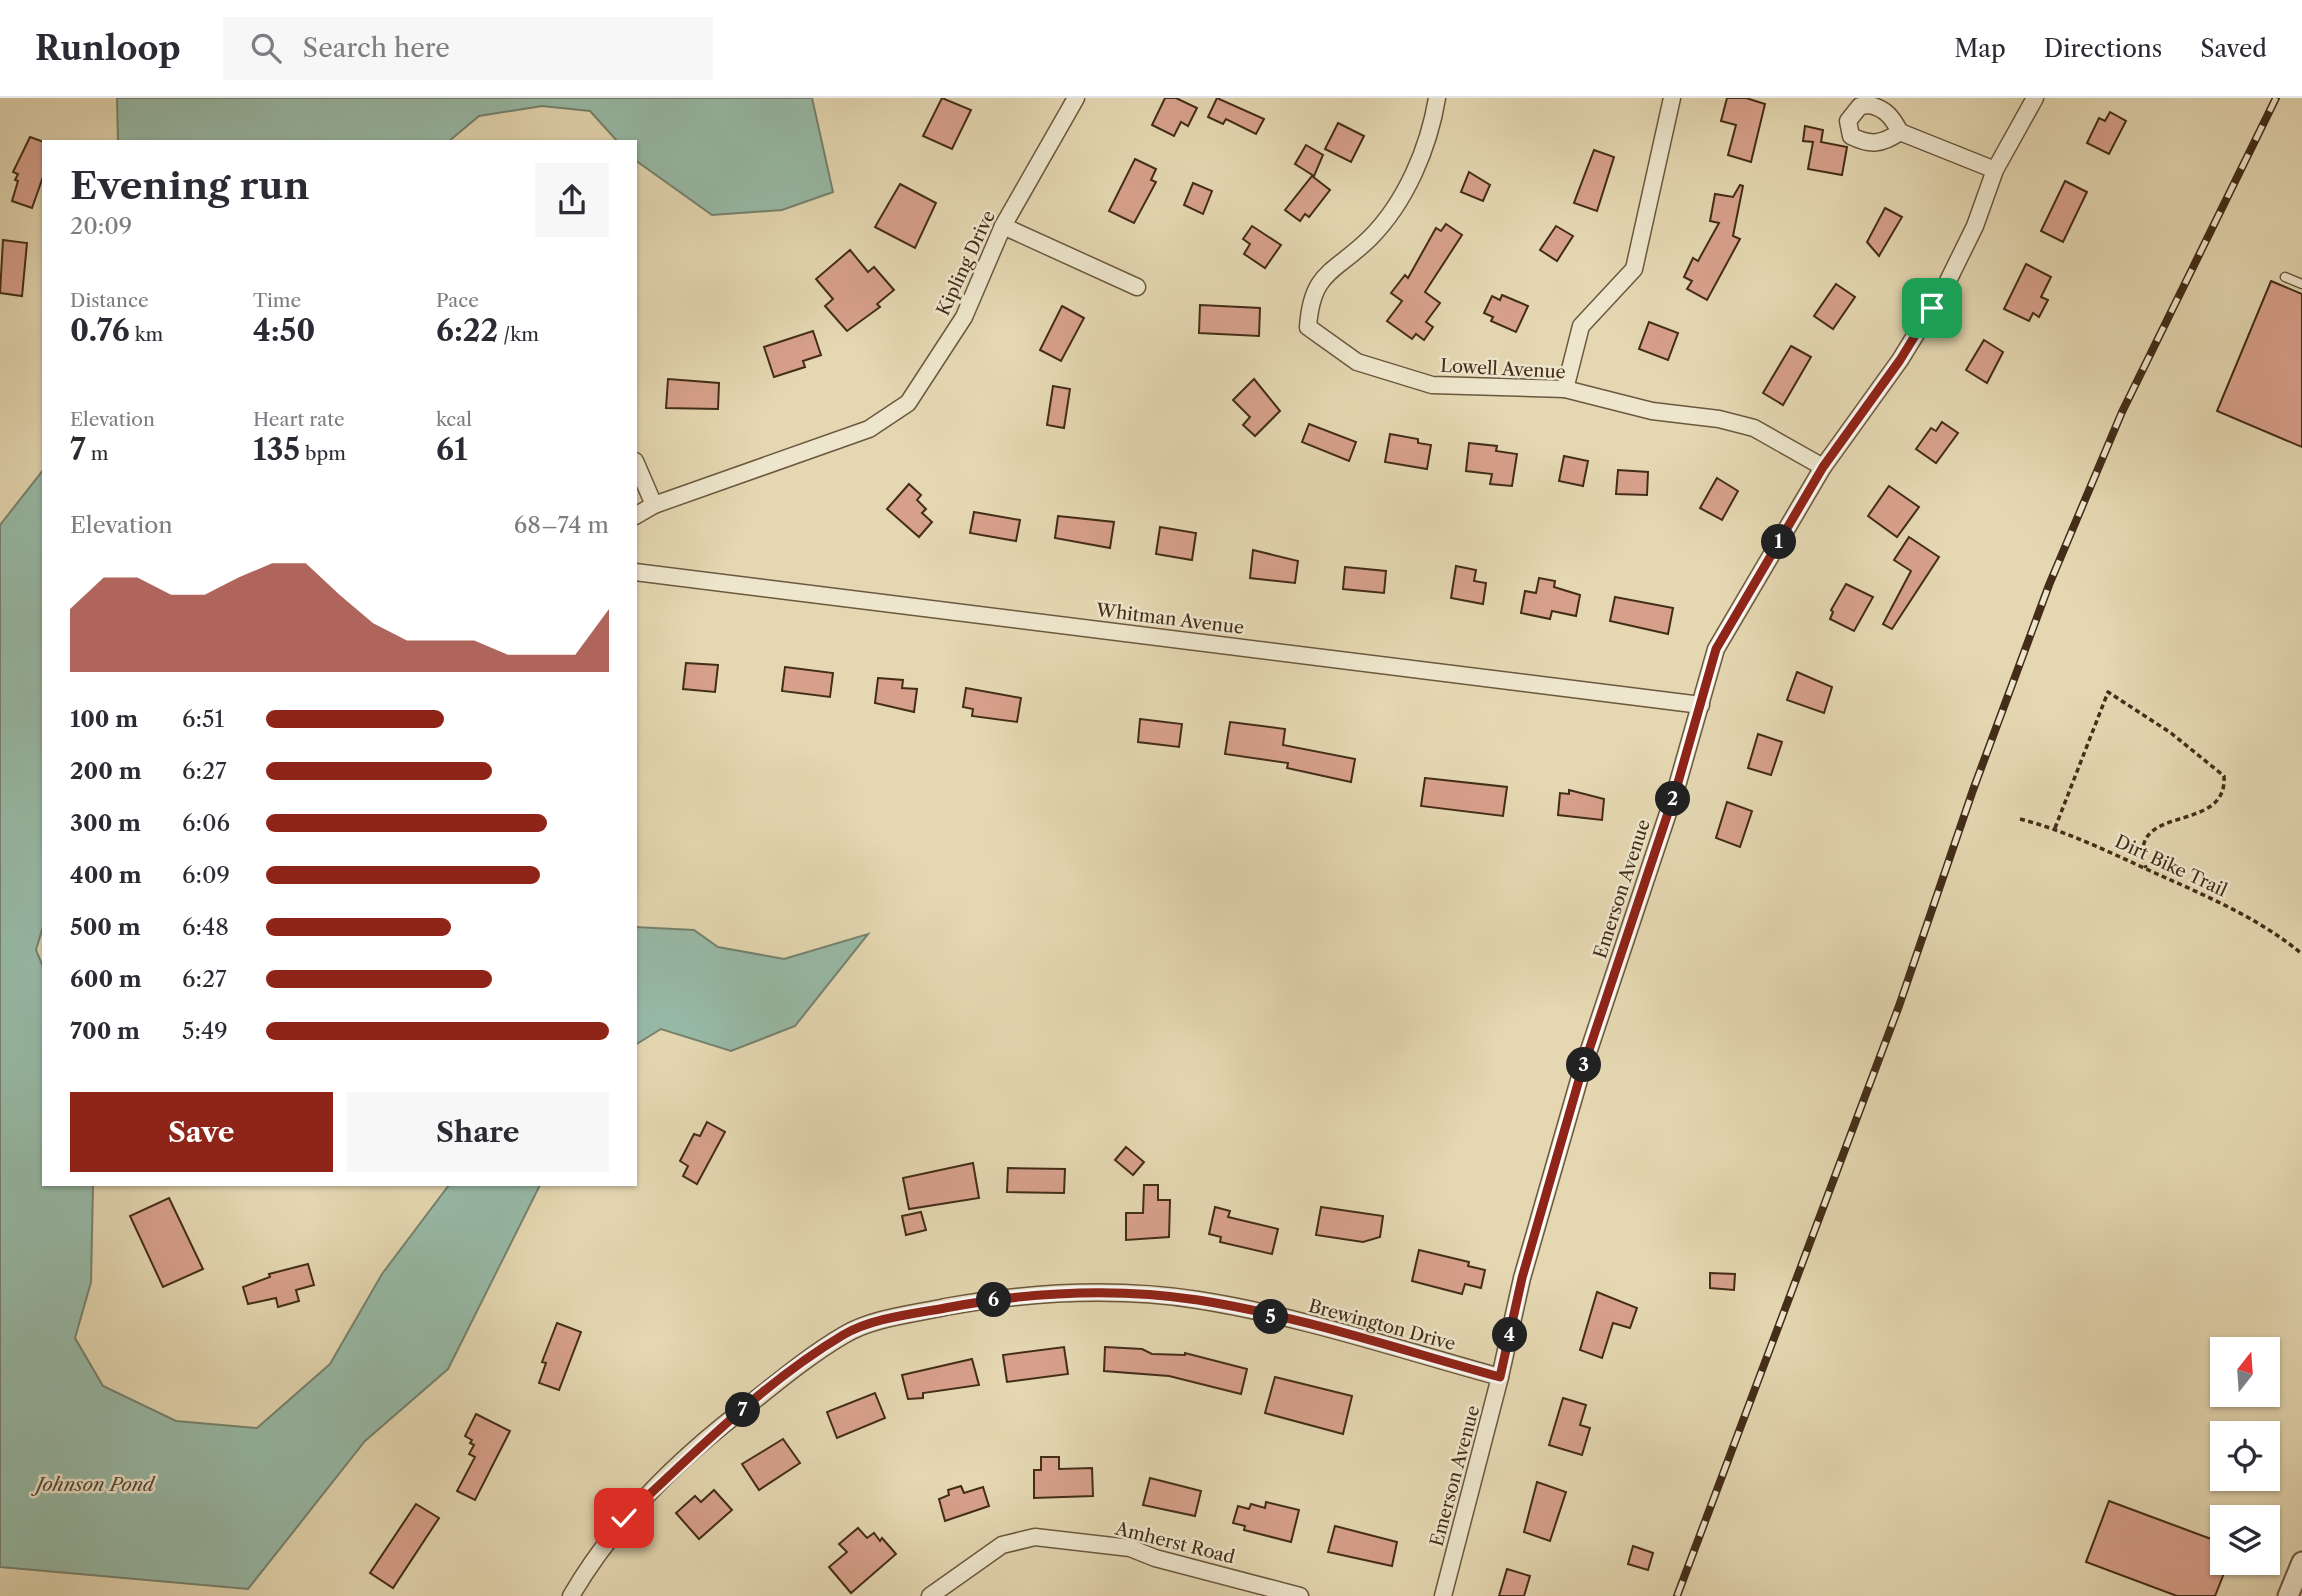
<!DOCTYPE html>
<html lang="en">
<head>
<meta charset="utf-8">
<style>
  :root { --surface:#fff; --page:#f7f7f7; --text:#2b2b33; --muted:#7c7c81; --line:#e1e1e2; --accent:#8f2418 }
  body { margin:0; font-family:"Libre Caslon Text",serif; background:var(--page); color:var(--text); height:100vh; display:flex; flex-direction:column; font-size:26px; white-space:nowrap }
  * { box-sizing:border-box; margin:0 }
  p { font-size:23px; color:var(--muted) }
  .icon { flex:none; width:38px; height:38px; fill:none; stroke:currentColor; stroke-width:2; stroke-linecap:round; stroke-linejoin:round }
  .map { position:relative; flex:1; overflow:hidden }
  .drawer { position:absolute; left:42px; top:42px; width:595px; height:1046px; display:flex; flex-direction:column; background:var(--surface); border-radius:0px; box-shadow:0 2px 5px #0004 }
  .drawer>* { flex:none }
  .needle { width:46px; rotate:17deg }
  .fabs { position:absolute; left:2210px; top:1239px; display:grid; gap:14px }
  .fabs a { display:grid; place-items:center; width:70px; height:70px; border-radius:0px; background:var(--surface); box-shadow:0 2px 5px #0004; font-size:35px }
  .pin { position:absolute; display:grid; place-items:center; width:60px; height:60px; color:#fff; margin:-30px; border-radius:14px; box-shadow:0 4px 10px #0006 }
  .km { position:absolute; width:35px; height:35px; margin:-18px; border-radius:50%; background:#222; color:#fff; font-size:19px; line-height:35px; text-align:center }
  .round { display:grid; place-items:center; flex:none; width:74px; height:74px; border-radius:0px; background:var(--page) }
  .headline { display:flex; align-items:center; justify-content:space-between; height:119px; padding:0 28px }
  h1 { font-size:38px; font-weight:800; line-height:52px }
  .figures { display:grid; grid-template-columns:repeat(3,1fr); gap:10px; height:119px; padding:7px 28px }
  .figures div { display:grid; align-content:center }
  .figures b { font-size:30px; font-weight:800 }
  .figures small { font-size:19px; font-weight:400 }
  .figures p { font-size:19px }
  .chart { height:196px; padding:14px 28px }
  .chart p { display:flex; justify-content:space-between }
  .chart svg { width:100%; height:126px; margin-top:7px; fill:var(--accent); opacity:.7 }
  .button { display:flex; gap:14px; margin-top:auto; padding:14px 28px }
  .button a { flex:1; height:80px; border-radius:0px; background:var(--accent); color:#fff; font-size:28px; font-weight:800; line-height:80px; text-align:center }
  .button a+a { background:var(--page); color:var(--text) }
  ul { padding:0 28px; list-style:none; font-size:23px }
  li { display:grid; grid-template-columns:112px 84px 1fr; align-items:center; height:52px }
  li i { height:18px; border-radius:9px; background:var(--accent) }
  header { display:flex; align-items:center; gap:42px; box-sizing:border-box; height:98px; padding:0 35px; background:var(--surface); border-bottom:2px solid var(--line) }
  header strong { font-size:33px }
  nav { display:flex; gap:38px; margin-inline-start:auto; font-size:24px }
  .search { width:490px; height:63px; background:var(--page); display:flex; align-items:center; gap:18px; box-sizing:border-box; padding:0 24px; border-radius:0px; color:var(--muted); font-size:26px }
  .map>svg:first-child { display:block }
  .water { fill:#97baa7; stroke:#75826e; stroke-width:2 }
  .building { fill:#d7a08b; stroke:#432d18; stroke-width:2 }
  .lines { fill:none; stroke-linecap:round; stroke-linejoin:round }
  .service-casing { stroke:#6b583e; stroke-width:11 }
  .minor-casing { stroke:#6b583e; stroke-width:19 }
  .tertiary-casing { stroke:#6b583e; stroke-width:23 }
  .path { stroke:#432d18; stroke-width:3.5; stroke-dasharray:5 3.5; stroke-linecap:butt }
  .service { stroke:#ede5cc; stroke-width:8 }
  .minor { stroke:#ede5cc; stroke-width:16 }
  .tertiary { stroke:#ede5cc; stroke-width:19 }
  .rail-casing { stroke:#432d18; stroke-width:8 }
  .rail { stroke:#ede5cc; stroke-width:5; stroke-dasharray:16; stroke-linecap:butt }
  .route-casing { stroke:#fff; stroke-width:14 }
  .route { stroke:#8f2418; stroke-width:9 }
  .labels { text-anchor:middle; stroke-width:5; stroke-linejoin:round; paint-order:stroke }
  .street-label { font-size:18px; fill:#432d18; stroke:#ede5cc }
  .water-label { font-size:19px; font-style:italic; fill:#544935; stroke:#ede5cc }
</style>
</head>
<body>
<header>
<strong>Runloop</strong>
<div class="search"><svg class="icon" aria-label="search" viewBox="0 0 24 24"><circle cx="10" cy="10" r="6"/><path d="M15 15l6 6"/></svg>Search here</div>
<nav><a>Map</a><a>Directions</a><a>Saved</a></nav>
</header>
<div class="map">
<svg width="2302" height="1498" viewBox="0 0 2302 1498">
  <rect width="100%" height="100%" fill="#e4d7b1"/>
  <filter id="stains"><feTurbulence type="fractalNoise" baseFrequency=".00286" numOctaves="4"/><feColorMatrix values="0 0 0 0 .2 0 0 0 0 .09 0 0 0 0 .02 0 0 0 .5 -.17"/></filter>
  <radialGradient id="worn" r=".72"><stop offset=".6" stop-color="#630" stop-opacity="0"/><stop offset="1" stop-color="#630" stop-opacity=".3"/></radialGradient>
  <g class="water">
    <path d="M117,0h695l21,94 -51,18 -70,5 -77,-55v-18h-17l-28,-31 -48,-5 -63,10 -31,26h-330z"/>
    <path d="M44,371v454l-8,27 8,19v216h49l-2,97 -16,56 28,48 73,35 81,7 73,-64 52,-90 67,-89h91l-92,184 -83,72 -117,148 -248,-22v-1042z"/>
    <path d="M635,829l59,3 24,17 66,12 84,-25 -73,92 -64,25 -70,-22 -26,16z"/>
  </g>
  <g class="building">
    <path d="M942,0l29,12 -19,39 -29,-13z"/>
    <path d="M1165,0h11l21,10 -9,18 -7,-4 -7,14 -22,-11z"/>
    <path d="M1217,0l47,21 -8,15 -30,-15 -3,5 -15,-7z"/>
    <path d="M1727,0h19l19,6 -14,58 -23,-7 8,-30 -15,-4z"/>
    <path d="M2110,14l16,9 -17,33 -22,-11 12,-25 6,3z"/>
    <path d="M1338,25l26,13 -13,26 -26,-13z"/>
    <path d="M1805,28l18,4 -2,12 26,5 -5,28 -34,-6 5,-27 -10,-1z"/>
    <path d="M30,39l14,5v32l-12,34 -20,-7 6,-20 -3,-1 3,-6 -5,-2z"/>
    <path d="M1306,47l17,10 -9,21 -19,-12z"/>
    <path d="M1594,52l20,7 -17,54 -23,-8z"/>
    <path d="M1135,61l21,10 -5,11 5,2 -22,41 -25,-12z"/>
    <path d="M1469,74l21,13 -7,16 -22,-9z"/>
    <path d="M1312,78l18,14 -21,27 -4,-3 -5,7 -15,-11z"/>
    <path d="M2065,83l22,11 -24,50 -22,-11z"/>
    <path d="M1193,85l19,8 -9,23 -19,-9z"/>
    <path d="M900,86l36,19 -21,45 -40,-21z"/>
    <path d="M1740,87l3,1 -10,50 7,3 -33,61 -20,-11 5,-8 -8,-4 9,-19 5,3 21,-38 -9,-2 5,-27 18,3z"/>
    <path d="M1885,110l17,9 -23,39 -12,-14z"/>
    <path d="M1446,126l16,11 -37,57 15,11 -14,19 7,5 -9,13 -8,-6 -4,5 -25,-18 15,-20 -11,-8 14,-18 3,3 28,-50 5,3z"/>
    <path d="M1252,128l29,19 -16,23 -21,-14 6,-10 -7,-5z"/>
    <path d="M1556,128l17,10 -16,25 -17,-11z"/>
    <path d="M3,142l24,3 -5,53 -22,-3z"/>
    <path d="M850,152l18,22 6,-5 20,23 -17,14 3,3 -33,24 -22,-25 8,-7 -17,-20z"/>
    <path d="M2026,166l25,13 -10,20 7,3 -9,17 -6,-4 -4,8 -25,-12z"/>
    <path d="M2271,183l31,13v153l-85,-36z"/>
    <path d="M1836,186l19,13 -22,32 -19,-13z"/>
    <path d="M1502,197l26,11 -12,26 -25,-11 2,-4 -9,-4 8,-17 8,4z"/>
    <path d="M1200,207l60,3 -1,28 -60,-3z"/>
    <path d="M1062,208l22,12 -23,43 -21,-11z"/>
    <path d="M1649,224l29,11 -10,27 -29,-11z"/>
    <path d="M813,233l8,24 -18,6 2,6 -31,10 -10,-30z"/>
    <path d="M1984,242l19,12 -16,31 -21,-13z"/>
    <path d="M1791,248l20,11 -28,48 -20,-12z"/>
    <path d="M668,281l51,4 -1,26 -52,-1z"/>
    <path d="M1254,281l26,32 -25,25 -12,-11 7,-8 -17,-17z"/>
    <path d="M1053,288l17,3 -6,39 -17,-3z"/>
    <path d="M1942,324l16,11 -22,30 -20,-14 15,-21 5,3z"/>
    <path d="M1309,326l47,18 -7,19 -47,-19z"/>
    <path d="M1390,336l28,5v4l13,2 -4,24 -42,-7z"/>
    <path d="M1469,345l28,3 -1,5 21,3 -5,32 -22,-2 2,-10 -26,-3z"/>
    <path d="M1564,358l24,5 -5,25 -24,-5z"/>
    <path d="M1618,372l30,2 -1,23 -31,-1z"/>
    <path d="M1717,380l21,13 -16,29 -22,-12z"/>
    <path d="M909,386l12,11 -4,5 9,9 -4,4 10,9 -13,15 -32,-28z"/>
    <path d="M1889,388l30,21 -22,30 -29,-21z"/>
    <path d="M974,414l46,8 -4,21 -46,-8z"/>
    <path d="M1058,418l56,6 -4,26 -55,-10z"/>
    <path d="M1160,429l36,6 -4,27 -36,-6z"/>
    <path d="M1909,439l30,20 -47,72 -9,-5 28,-53 -17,-11z"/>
    <path d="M1253,452l45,11 -3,22 -45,-5z"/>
    <path d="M1456,468l20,4 -2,11 12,2 -3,21 -32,-6z"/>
    <path d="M1345,469l41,4 -2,22 -41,-4z"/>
    <path d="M1539,480l16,3 -1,6 26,8 -4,21 -24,-5 -2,8 -29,-6 4,-22 11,2z"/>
    <path d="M1846,486l27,13 -19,34 -24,-12 3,-7 -2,-2z"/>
    <path d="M1615,499l58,11 -5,26 -58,-13z"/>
    <path d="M686,565l32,2 -3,27 -32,-3z"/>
    <path d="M785,569l48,6 -3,24 -48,-6z"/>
    <path d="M1797,574l35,15 -8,26 -37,-13z"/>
    <path d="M878,580l25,2 -1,8 15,1 -3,23 -39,-9z"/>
    <path d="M966,590l55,10 -4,24 -45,-6 1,-7 -10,-2z"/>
    <path d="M1140,621l42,5 -3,23 -41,-5z"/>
    <path d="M1230,624l55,7 -2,16 72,14 -4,23 -64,-14 1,-5 -63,-9z"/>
    <path d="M1758,636l24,8 -11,33 -23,-7z"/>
    <path d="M1425,680l82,9 -4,29 -82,-10z"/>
    <path d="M1569,692l35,9 -2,21 -44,-5 2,-22 9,1z"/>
    <path d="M1727,704l25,9 -12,36 -24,-9z"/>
    <path d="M707,1024l18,10 -28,52 -14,-8 5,-10 -8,-5 14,-27 6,2z"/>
    <path d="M1126,1049l18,15 -11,13 -18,-15z"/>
    <path d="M973,1065l6,35 -70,11 -6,-31z"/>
    <path d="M1008,1070l57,1 -1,24 -57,-1z"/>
    <path d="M1144,1087h14v15h12l-1,37 -43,3v-27h17z"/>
    <path d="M169,1100l34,71 -40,18 -33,-71z"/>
    <path d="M1215,1109l15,4 -2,6 50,12 -6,25 -52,-12 1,-5 -12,-3z"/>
    <path d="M1321,1109l62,9 -3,21 -17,5 -47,-7z"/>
    <path d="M921,1114l5,18 -20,5 -4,-19z"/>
    <path d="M1419,1152l50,12 -1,4 17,4 -4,18 -16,-4 -3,10 -50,-13z"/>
    <path d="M308,1166l6,21 -18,5 3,11 -21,6 -2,-9 -28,6 -5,-17 27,-10 -1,-3z"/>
    <path d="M1710,1175l25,1 -1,16 -24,-2z"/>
    <path d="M1597,1194l40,16 -7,20 -17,-5 -11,35 -22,-8z"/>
    <path d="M557,1225l24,9 -22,58 -20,-7 7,-20 -4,-1z"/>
    <path d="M1064,1249l4,27 -61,8 -4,-27z"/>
    <path d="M1105,1249l37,2 10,5 33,1v-2l62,16 -6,25 -72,-18 -65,-5z"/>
    <path d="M972,1261l7,26 -56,8v5l-15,1 -6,-24z"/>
    <path d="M1275,1279l77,19 -9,38 -78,-21z"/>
    <path d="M875,1295l10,25 -48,20 -10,-26z"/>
    <path d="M1563,1300l23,7 -6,20 10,3 -8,27 -33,-10z"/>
    <path d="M476,1316l34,17 -35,69 -18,-9 18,-34 -6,-3 5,-9 -4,-2 2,-3 -7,-4z"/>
    <path d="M783,1341l17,24 -41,27 -17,-26z"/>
    <path d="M1041,1359h18v12l33,-1 1,28 -59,2v-28h7z"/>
    <path d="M1150,1380l51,13 -6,25 -52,-11z"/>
    <path d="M1537,1384l29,10 -16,49 -26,-9z"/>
    <path d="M961,1388l3,7 19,-6 6,19 -44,15 -6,-22 10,-4 -1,-5z"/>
    <path d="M714,1392l18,20 -33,29 -23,-26 19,-17 6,6z"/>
    <path d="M2109,1403l113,42v20h6l-13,33h-38l-91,-34z"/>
    <path d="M1266,1404l33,8 -8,32 -47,-12 1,-4 -12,-3 5,-17 11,3 2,-5 14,4z"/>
    <path d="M416,1406l23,14 -46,70 -23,-15z"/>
    <path d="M1335,1428l62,16 -5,24 -64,-14z"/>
    <path d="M858,1430l9,10 7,-5 6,8 2,-3 14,16 -45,39 -22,-26 18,-15 -8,-8z"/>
    <path d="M1633,1448l20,7 -5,17 -20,-6z"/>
    <path d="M1507,1471l23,7 -6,20h-25z"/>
  </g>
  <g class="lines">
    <g class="service-casing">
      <path id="service" d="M2285,179l17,7"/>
    </g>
    <g class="minor-casing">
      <g id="minor">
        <path d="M1437,0c-8,49 -31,104 -67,140 -35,35 -58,32 -62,89l49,35 75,23 133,4 87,22 67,8 35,9 69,39"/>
        <path d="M1870,7c16,4 22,12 30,27 -18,12 -29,14 -49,4l-3,-15 12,-15z"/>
        <path d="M1900,34l95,38"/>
        <path d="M1003,128l134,61"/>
        <path d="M1565,291l16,-63 53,-57 38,-171"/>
        <path d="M635,363l19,44"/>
        <path d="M635,418l19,-11 215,-76 39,-26 56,-86 39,-91 73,-128"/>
        <path d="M635,474l1066,133"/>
        <path d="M571,1498c42,-72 104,-134 170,-185 33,-26 67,-55 103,-76 28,-17 69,-21 101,-28 84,-15 169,-20 253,-7 102,16 203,50 302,77"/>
        <path d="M930,1498l72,-51 33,-8 95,11 25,10 145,38"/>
        <path d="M1443,1498l57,-219 22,-99 57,-198 98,-294 39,-137 107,-182 77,-107 45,-73 30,-61 20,-56 40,-72"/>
      </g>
    </g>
    <g class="tertiary-casing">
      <path id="tertiary" d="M2288,1498l14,-34"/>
    </g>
    <g class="path">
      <path d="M2020,721c47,12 91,34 135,54 51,23 104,45 147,81"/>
      <path d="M2055,730l53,-136 63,41 53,43c4,60 -100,25 -78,92"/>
    </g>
    <use href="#service" class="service"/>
    <use href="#minor" class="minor"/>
    <use href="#tertiary" class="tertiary"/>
    <g class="rail-casing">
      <path id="rail" d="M1677,1498l222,-590 74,-216 76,-205 73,-173 154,-314"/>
    </g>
    <use href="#rail" class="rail"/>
  </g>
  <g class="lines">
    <g class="route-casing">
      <path id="route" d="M624,1420c70,-64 137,-134 219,-183 29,-17 70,-21 102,-27 84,-16 168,-21 253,-8 102,16 203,50 302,77l22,-99 57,-198 98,-294 39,-137 107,-182 77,-107 32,-52"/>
    </g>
    <use href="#route" class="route"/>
  </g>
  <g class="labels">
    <g class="street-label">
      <text transform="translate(966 165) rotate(-65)" y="6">Kipling Drive</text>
      <text transform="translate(1503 271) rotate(3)" y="6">Lowell Avenue</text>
      <text transform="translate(1170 521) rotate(7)" y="6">Whitman Avenue</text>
      <text transform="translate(2171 768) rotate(25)" y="6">Dirt Bike Trail</text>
      <text transform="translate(1622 791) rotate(-72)" y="6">Emerson Avenue</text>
      <text transform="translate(1382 1227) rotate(15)" y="6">Brewington Drive</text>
      <text transform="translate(1455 1378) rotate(-75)" y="6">Emerson Avenue</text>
      <text transform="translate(1175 1445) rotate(14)" y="6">Amherst Road</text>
    </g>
    <g class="water-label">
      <text x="95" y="1393">Johnson Pond</text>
    </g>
  </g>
  <rect width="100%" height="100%" filter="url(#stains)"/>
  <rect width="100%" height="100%" fill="url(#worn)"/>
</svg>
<div class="fabs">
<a><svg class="needle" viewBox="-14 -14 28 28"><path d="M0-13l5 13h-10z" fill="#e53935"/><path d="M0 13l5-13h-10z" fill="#7c7c81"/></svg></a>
<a><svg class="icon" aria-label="locate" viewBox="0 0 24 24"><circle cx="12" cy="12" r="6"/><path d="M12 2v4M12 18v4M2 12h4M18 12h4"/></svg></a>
<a><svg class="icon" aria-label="layers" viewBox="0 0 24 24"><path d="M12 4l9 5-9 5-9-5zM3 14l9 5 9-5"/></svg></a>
</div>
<div class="pin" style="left:1932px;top:210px;background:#1e9e55"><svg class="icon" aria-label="arrive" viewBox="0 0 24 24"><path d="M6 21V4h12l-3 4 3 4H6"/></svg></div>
<div class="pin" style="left:624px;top:1420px;background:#d93025"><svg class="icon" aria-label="check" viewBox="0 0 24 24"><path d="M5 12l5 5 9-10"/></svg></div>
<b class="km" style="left:1779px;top:444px">1</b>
<b class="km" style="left:1673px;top:701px">2</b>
<b class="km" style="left:1584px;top:967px">3</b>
<b class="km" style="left:1510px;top:1237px">4</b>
<b class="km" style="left:1271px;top:1219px">5</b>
<b class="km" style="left:994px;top:1202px">6</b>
<b class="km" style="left:743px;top:1312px">7</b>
<section class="drawer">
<div class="headline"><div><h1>Evening run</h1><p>20:09</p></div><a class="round"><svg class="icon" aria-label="share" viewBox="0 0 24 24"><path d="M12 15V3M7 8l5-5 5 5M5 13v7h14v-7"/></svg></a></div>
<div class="figures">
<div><p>Distance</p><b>0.76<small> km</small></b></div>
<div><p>Time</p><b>4:50</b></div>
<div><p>Pace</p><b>6:22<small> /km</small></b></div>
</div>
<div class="figures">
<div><p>Elevation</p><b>7<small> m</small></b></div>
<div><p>Heart rate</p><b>135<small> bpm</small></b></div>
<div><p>kcal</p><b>61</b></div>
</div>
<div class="chart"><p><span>Elevation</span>68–74 m</p>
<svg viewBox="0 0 160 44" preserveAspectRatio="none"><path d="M0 44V22L10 11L20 11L30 17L40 17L50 11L60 6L70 6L80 17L90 27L100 33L110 33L120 33L130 38L140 38L150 38L160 22V44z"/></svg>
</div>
<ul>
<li><b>100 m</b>6:51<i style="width:52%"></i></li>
<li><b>200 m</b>6:27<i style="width:66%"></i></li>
<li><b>300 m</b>6:06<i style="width:82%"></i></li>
<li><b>400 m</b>6:09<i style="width:80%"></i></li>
<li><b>500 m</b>6:48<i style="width:54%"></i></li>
<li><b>600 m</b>6:27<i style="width:66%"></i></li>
<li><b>700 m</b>5:49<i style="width:100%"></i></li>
</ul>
<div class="button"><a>Save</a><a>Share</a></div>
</section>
</div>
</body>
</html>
